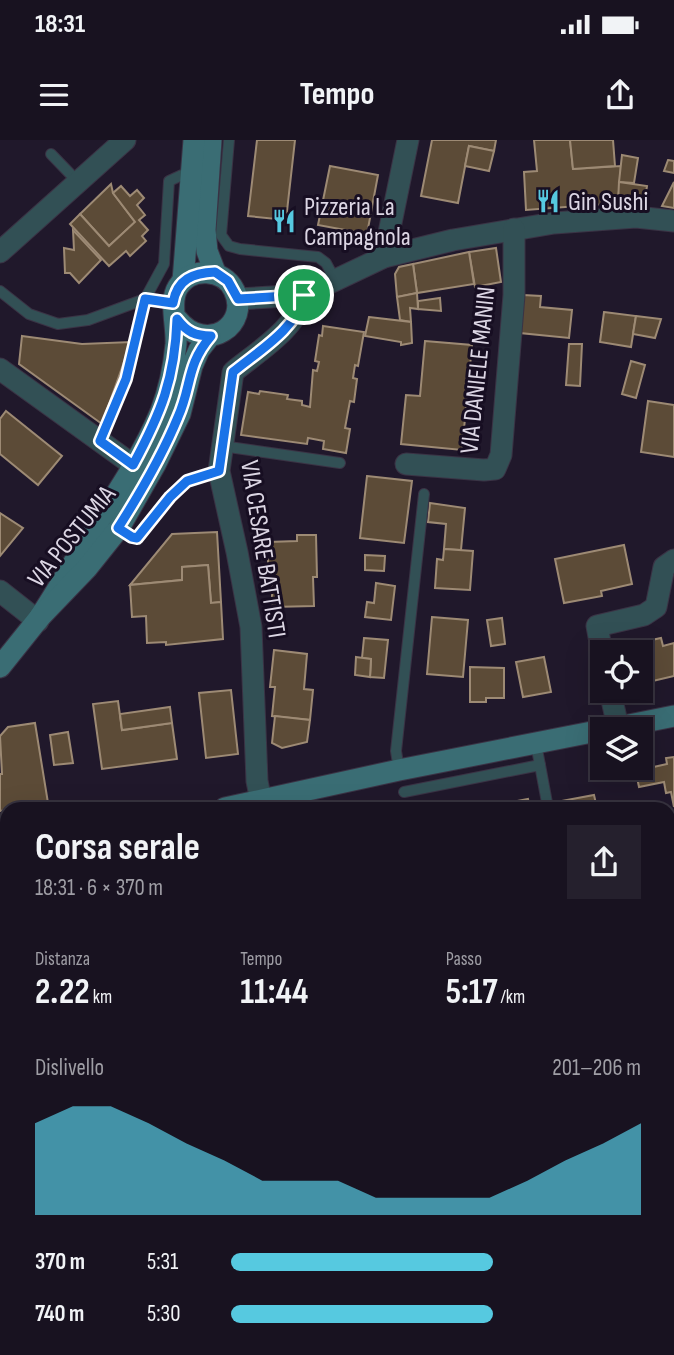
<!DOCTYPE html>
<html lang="it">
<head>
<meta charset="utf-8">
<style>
  :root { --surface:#181220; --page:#25202d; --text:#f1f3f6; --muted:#9f9ea5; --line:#36323e; --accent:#56c9e0 }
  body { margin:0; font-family:"Sofia Sans Condensed",sans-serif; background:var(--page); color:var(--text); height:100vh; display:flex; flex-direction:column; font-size:26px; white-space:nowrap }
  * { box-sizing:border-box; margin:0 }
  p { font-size:23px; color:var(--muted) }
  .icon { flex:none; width:38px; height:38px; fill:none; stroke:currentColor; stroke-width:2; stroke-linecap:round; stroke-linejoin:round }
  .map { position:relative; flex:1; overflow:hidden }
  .details { position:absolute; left:0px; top:662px; width:676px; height:555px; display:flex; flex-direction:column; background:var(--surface); border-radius:21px 21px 0 0; box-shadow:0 7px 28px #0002,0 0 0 2px var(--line) }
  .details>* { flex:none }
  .buttons { position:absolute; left:590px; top:500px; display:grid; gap:14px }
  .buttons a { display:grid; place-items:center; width:63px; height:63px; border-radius:0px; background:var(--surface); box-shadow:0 7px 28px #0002,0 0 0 2px var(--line); font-size:35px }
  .pin { position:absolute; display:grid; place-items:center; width:60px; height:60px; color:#fff; margin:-30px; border:4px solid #fff; border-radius:50%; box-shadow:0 2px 7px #0007 }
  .round { display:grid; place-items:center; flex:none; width:74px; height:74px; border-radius:0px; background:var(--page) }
  .overview { display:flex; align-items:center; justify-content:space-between; height:119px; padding:0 35px }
  h1 { font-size:38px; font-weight:700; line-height:52px }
  .metrics { display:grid; grid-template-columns:repeat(3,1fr); gap:10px; height:119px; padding:7px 35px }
  .metrics div { display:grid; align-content:center }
  .metrics b { font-size:35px; font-weight:700 }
  .metrics small { font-size:19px; font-weight:400 }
  .metrics p { font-size:19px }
  .chart { height:196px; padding:14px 35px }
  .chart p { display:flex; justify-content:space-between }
  .chart svg { width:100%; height:126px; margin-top:7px; fill:var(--accent); opacity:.7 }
  ul { padding:0 35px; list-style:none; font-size:23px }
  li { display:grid; grid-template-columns:112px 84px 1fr; align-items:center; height:52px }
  li i { height:18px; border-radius:9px; background:var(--accent) }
  .status { display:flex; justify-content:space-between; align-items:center; height:49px; padding:0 35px; background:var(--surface); direction:ltr }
  .status svg { height:19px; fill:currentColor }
  header { display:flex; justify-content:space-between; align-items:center; height:91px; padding:0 35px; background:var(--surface); font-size:32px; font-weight:700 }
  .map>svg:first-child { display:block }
  .built { fill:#271b35 }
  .green { fill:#22471e }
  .building { fill:#5c4b37; stroke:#9d8a74; stroke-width:2 }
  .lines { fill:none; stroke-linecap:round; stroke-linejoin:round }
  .lane-casing { stroke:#3a3345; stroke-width:12 }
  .street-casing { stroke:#3a3345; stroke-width:23 }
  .secondary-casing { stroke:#3a3345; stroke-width:23 }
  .lane { stroke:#325055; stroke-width:10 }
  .street { stroke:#325055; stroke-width:21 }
  .secondary { stroke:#3a6d74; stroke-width:21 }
  .route-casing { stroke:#fff; stroke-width:14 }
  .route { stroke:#1a73e8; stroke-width:9 }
  .labels { text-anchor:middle; stroke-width:6; stroke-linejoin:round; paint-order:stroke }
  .poi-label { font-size:26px; fill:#dcd6e4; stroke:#170e22; text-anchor:start }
  .street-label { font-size:26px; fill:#dcd6e4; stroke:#170e22 }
</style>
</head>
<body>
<div class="status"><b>18:31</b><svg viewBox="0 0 49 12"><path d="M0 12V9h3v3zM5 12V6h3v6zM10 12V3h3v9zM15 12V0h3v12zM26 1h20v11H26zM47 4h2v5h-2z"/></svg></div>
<header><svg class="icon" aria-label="menu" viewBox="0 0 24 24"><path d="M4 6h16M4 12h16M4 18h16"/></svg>Tempo<svg class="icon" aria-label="share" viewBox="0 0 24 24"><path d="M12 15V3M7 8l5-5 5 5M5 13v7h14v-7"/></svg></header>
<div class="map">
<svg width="674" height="1215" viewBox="0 0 674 1215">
  <rect width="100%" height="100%" fill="#20182b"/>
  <rect class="built" x="143" y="1209" width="318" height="6"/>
  <path class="green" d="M669,880h3l2,78 -5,1z"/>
  <g class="building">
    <path d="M257,0h38l-9,80 -38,-4z"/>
    <path d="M432,0h64l-2,11 -25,-5 -11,57 -37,-7z"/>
    <path d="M534,0h36l3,29 48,-3 -3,37 -92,7 -2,-38 13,-1z"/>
    <path d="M570,0h43l2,26 -42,3z"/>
    <path d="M469,6l25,5 -5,20 -24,-5z"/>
    <path d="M622,15l16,3 -4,25 -15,-1z"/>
    <path d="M668,20l6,1v12l-10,-2z"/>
    <path d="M330,26l48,9 -11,59 -49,-9z"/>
    <path d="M619,42l28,4 -3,20 -26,-3z"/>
    <path d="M674,42v26l-12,-2z"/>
    <path d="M111,44l2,9 22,29 -26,24 -29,-32z"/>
    <path d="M121,46l9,10 7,-6 7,8 -7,7 8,10 -6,5 9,10 -6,6 4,5 -16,15 -4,-5 -17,15 -39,-42 10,-10 29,32 26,-24 -22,-29z"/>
    <path d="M73,90l28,30 -22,23 -9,-10h-5l-1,-25 10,2z"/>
    <path d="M496,108l5,34 -26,5 -6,-35z"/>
    <path d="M469,112l5,32 -57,9 -4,-29z"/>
    <path d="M413,124l4,29 -20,4 -2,-23 4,-7z"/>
    <path d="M417,153l1,16 -8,-1 1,14 -11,-2 -3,-23z"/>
    <path d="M523,155l18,1 -1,11 32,3 -3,28 -49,-5z"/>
    <path d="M440,158l1,13 -23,-2v-8z"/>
    <path d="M604,172l32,4 -5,31 -31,-5z"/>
    <path d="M636,176l25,3 -6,19 -22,-4z"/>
    <path d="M369,177l42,5 1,21 -11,2v-3l-36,-6z"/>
    <path d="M323,186l41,6 -6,34 -3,-1 -2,13 4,1 -3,23 -4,-1 -5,27 5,1 -4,24 -23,-4 1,-8 -16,-3 -1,6 -66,-9 7,-43 11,2 1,-3 28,4 -1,4 15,2v4l8,2 3,-37 4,1 2,-9 -4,-1 4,-26 3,1z"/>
    <path d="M22,196l60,8 49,-2 -29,82 -83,-60z"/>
    <path d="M425,201l47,4 -10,105 -61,-6 5,-49 14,1z"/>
    <path d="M569,204h13l-2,42 -14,-1z"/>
    <path d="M631,221l14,4 -9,33 -14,-4z"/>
    <path d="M648,261l26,4v52l-33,-5z"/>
    <path d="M6,271l56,45 -24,29 -38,-31v-35z"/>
    <path d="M367,336l45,5 -8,62 -44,-5z"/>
    <path d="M430,363l35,5 -4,42 -17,-1 2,-25 -18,-2z"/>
    <path d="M0,373l23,15 -23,28z"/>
    <path d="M217,392l4,70 -10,1 -3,-38 -26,2v13l-52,5 42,-51z"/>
    <path d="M297,395h19l1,42h-4l1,29 -42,1v-23h-4v-42l29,-1z"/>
    <path d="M624,405l8,39 -31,7 1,5 -38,7 -9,-44z"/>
    <path d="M444,409l29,2 -3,39 -35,-2 2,-29 6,1z"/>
    <path d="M365,415l20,1 -1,15 -19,-1z"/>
    <path d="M208,425l3,38 10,-1 2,37 -57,6v-3l-19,1 -1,-27 -14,1 -2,-32 52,-5v-13z"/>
    <path d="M376,443l19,3 -4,34 -26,-3 2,-15 7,1z"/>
    <path d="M432,477l36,3 -5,57 -36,-3z"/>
    <path d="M502,478l3,26 -14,2 -4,-26z"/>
    <path d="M364,498l24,2 -4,38 -14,-1 1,-18 -9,-1z"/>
    <path d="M661,498l2,8 11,-3v33l-34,8v-31h-11l-1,-8z"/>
    <path d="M274,510l33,4 -3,35 9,1 -3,30 -38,-4 3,-29h-5z"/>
    <path d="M356,517l15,2 -1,18 -15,-2z"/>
    <path d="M544,517l7,35 -28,5 -7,-35z"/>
    <path d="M470,527l34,1v30h-18v4h-16z"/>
    <path d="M231,550l7,64 -32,4 -7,-65z"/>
    <path d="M118,561l4,29 50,-7 5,36 -75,10 -9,-65z"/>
    <path d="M170,567l2,16 -50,7 -2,-16z"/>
    <path d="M275,576l35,4 -3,22 -25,6 -10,-5z"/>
    <path d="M35,583l13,80 -48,8v-37h2l-2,-38 8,-9z"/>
    <path d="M68,592l5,31 -19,2 -4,-30z"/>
    <path d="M674,617v50l-3,-15 -5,1 -2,-11 -25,5 -4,-19h5v-6l8,-2 1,8 18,-4 -1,-6z"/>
    <path d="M594,655l3,13h-40l-1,-6z"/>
    <path d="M528,659l2,9h-50z"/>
    <path d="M0,785l7,1v28l-7,-1z"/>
    <path d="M0,813l7,1v65l-7,-1z"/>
    <path d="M0,958l7,1v82l-3,21h-4z"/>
    <path d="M0,1173h7v36h4v6h-11z"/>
    <path d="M224,1209h41l1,6h-41z"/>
    <rect x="488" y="1209" width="33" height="6"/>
    <path d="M536,1209h36v5l-35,1z"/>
  </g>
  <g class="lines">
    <g class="lane-casing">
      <g id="lane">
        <path d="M229,0l-8,95 8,11 11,3 78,8 8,6 9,17"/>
        <path d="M51,14l27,28"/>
        <path d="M0,151l29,23 29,10 30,-4 57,-21 28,4"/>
        <path d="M100,301l26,-62 19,-80 19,-35 5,-83 13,-6 8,1"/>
        <path d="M222,306l118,17"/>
        <path d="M119,388l13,9 5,1 33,-41 17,-16 32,-10"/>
        <path d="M540,625l8,43"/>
        <path d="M399,630l-3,-19 28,-257"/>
        <path d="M404,652l136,-27 -4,-21"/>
      </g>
    </g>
    <g class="street-casing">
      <g id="street">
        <path d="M0,112l125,-112"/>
        <path d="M384,117l24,-117"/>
        <path d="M238,159l66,-4 80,-38 69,-17 101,-17 82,-6 38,4"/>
        <path d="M0,229l133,96"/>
        <path d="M406,324l78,6 11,-1 6,-14 13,-160v-66"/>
        <path d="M0,451l38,30"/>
        <path d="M602,513l-5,-27 47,-11 12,-8 8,-40 10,-7"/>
        <path d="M610,551l8,36"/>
        <path d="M261,661l-4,-20 -6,-154 -14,-75 -18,-81 14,-99c24,-20 65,-44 71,-77"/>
        <path d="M668,982l6,-1"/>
        <path d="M0,1118l7,-3"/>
        <path d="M40,1215v-6"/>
      </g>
    </g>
    <g class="secondary-casing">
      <g id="secondary">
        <path d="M211,0l-6,90 2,21 8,21"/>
        <path d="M183,141l11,-141"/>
        <path d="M40,477c20,-31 39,-63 58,-95 23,-35 47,-72 63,-111 8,-21 13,-45 15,-67 1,-18 -7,-43 2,-57 13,-21 46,-18 56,3 17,34 -27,66 -57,29"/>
        <path d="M0,527l40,-50 47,-49 32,-40 37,-65 24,-49 12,-48 7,-16 11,-14"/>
        <path d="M604,590l70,-14"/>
        <path d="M225,668l174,-38 203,-40"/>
        <path d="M0,717l7,-2"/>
      </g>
    </g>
    <use href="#lane" class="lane"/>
    <use href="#street" class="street"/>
    <use href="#secondary" class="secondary"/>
  </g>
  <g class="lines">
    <g class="route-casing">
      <path id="route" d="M215,132l13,9 10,18 66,-4c-6,33 -47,57 -71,77l-14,99 -32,10 -17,16 -33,41 -5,-1 -14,-9c23,-36 44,-72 60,-111 14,-31 8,-52 33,-81 -16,0 -24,-4 -34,-17 -2,60 -16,94 -44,146l-33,-24 26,-62 19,-80 28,4c4,-24 20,-30 42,-31z"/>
    </g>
    <use href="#route" class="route"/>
  </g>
  <defs>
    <g id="restaurant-bare" transform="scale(1.89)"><path d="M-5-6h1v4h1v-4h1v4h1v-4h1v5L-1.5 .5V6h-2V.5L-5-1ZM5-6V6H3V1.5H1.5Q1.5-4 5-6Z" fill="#56c9e0" stroke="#170e22" stroke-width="2.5" paint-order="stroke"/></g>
  </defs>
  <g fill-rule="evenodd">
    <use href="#restaurant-bare" x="548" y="61"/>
    <use href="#restaurant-bare" x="284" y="81"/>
  </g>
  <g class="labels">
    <g class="poi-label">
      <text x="568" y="70">Gin Sushi</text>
      <text x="304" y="75">Pizzeria La<tspan x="304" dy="30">Campagnola</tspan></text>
    </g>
    <g class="street-label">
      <text transform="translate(477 230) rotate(-84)" y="9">VIA DANIELE MANIN</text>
      <text transform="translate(71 396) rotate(-51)" y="9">VIA POSTUMIA</text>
      <text transform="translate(264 409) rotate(81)" y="9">VIA CESARE BATTISTI</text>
    </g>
  </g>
</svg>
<div class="buttons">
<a><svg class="icon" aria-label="locate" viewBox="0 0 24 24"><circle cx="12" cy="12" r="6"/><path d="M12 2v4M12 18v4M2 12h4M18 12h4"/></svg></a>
<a><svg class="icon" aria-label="layers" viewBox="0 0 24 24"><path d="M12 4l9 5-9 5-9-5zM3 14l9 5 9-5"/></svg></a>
</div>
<div class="pin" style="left:304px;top:155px;background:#1e9e55"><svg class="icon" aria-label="arrive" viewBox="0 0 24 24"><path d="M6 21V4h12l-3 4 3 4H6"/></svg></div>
<section class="details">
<div class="overview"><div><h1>Corsa serale</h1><p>18:31 · 6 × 370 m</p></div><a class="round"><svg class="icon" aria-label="share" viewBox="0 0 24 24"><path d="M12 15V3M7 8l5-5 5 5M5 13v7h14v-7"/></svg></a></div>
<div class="metrics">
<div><p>Distanza</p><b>2.22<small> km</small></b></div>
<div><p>Tempo</p><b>11:44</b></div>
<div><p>Passo</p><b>5:17<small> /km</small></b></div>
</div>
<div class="chart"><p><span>Dislivello</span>201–206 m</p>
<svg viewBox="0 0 160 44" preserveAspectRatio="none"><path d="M0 44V12L10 6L20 6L30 12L40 19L50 25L60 32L70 32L80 32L90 38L100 38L110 38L120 38L130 32L140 25L150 19L160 12V44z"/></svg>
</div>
<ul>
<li><b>370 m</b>5:31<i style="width:64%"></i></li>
<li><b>740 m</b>5:30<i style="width:64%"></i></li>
</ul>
</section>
</div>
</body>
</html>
